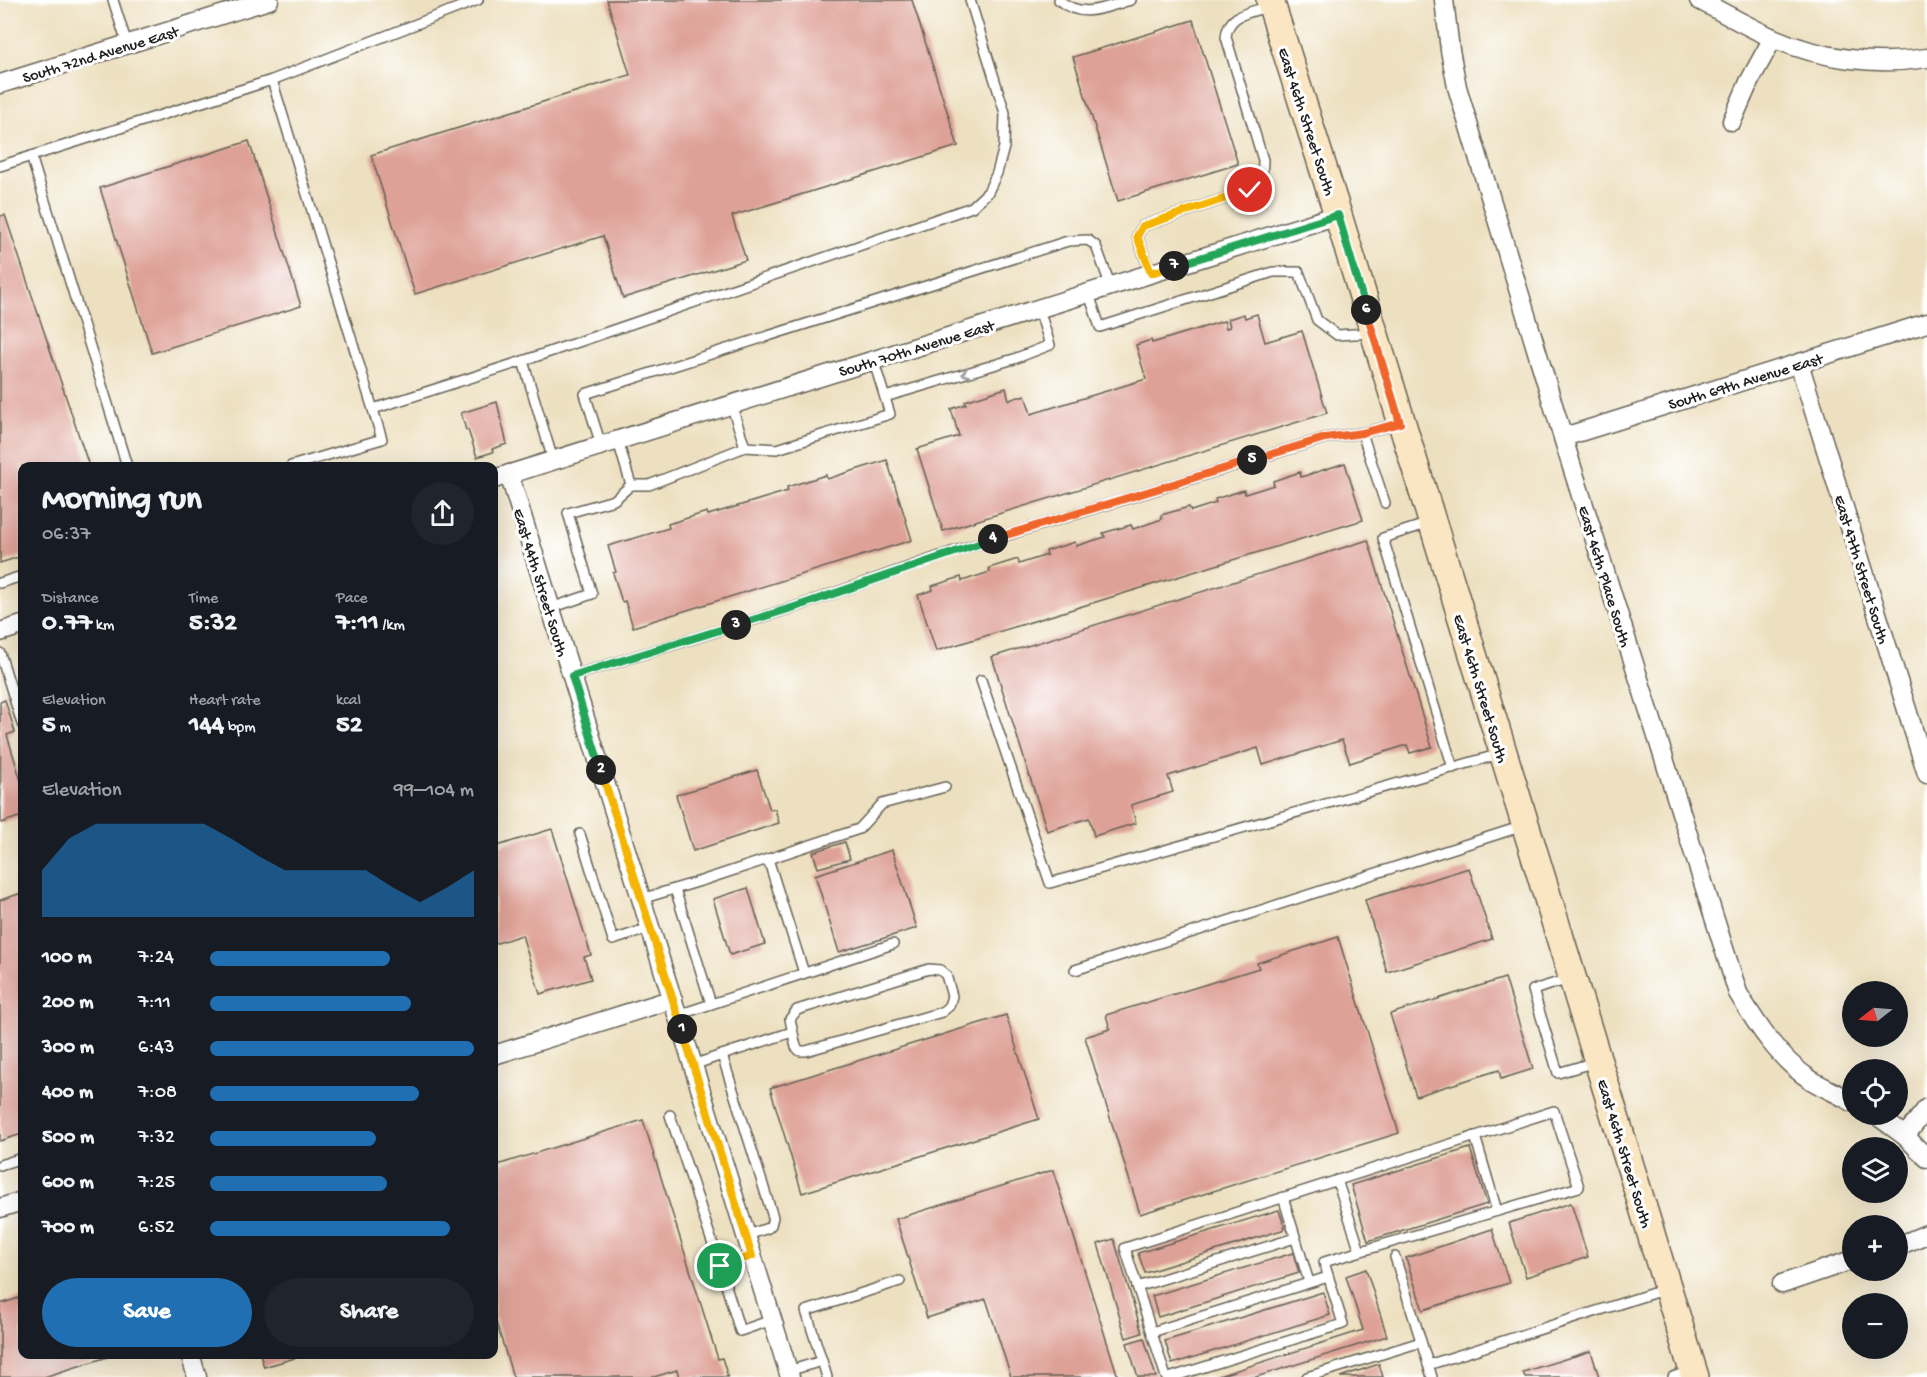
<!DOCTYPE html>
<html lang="en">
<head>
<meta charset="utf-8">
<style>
  :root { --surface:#171b24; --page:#20242c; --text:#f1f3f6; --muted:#9ea1a6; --accent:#1f6fb2 }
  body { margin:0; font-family:"Gochi Hand",sans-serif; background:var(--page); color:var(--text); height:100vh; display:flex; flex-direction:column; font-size:22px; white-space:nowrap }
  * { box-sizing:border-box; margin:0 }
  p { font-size:20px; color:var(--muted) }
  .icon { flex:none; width:33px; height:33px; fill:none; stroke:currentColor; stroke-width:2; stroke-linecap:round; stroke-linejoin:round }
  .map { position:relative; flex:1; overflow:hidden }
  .side { position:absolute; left:18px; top:462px; width:480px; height:897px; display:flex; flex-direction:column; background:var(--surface); border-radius:12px; box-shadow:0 6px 24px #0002 }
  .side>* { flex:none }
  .needle { width:39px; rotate:253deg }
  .buttons { position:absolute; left:1842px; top:981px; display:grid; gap:12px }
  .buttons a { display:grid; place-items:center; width:66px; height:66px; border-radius:50%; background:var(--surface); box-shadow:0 6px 24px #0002; font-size:30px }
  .pin { position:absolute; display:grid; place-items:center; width:51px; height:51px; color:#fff; margin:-26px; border:3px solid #fff; border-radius:50%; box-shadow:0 2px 6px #0007 }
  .km { position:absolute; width:30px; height:30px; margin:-15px; border-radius:50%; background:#222; color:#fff; font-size:16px; line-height:30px; text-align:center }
  .round { display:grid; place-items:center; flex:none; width:63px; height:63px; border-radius:32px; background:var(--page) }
  .summary { display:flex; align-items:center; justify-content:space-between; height:102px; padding:0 24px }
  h1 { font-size:33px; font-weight:700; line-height:45px }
  .stats { display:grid; grid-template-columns:repeat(3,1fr); gap:9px; height:102px; padding:6px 24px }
  .stats div { display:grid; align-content:center }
  .stats b { font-size:26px; font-weight:700 }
  .stats small { font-size:16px; font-weight:400 }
  .stats p { font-size:16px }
  .chart { height:168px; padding:12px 24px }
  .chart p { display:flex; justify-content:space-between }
  .chart svg { width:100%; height:108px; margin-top:6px; fill:var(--accent); opacity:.7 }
  .action { display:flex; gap:12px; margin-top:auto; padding:12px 24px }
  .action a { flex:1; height:69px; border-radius:36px; background:var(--accent); color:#fff; font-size:24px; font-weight:700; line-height:69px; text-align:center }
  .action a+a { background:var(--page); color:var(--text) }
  ul { padding:0 24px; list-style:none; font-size:20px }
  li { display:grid; grid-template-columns:96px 72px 1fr; align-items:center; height:45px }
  li i { height:15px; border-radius:8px; background:var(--accent) }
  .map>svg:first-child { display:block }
  .building { fill:#dea197 }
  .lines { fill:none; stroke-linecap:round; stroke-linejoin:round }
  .lane-casing { stroke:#656155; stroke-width:12 }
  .street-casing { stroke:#656155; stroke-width:21 }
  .secondary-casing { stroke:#656155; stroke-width:30 }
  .lane { stroke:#fff; stroke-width:9 }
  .street { stroke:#fff; stroke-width:18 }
  .secondary { stroke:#fbe6c4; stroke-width:27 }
  .oneway { stroke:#999 }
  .split-1-casing { stroke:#fff; stroke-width:12 }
  .split-2-casing { stroke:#fff; stroke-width:12 }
  .split-3-casing { stroke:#fff; stroke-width:12 }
  .split-4-casing { stroke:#fff; stroke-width:12 }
  .split-5-casing { stroke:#fff; stroke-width:12 }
  .split-6-casing { stroke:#fff; stroke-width:12 }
  .split-7-casing { stroke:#fff; stroke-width:12 }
  .split-8-casing { stroke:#fff; stroke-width:12 }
  .split-1 { stroke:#f5b400; stroke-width:8 }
  .split-2 { stroke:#f5b400; stroke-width:8 }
  .split-3 { stroke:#22a559; stroke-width:8 }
  .split-4 { stroke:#22a559; stroke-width:8 }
  .split-5 { stroke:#f0652b; stroke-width:8 }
  .split-6 { stroke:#f0652b; stroke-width:8 }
  .split-7 { stroke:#22a559; stroke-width:8 }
  .split-8 { stroke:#f5b400; stroke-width:8 }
  .labels { text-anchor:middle; stroke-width:6; stroke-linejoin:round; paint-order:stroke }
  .street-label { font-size:16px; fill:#1c1c1c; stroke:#fff }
</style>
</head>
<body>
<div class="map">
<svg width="1927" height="1377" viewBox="0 0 1927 1377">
  <rect width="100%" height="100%" fill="#fff"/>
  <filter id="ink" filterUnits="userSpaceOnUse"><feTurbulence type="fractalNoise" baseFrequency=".0167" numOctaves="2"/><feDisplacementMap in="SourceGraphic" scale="12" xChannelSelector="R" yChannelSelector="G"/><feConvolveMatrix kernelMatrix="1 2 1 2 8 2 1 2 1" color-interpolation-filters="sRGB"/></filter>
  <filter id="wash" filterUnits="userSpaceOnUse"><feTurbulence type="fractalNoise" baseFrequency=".008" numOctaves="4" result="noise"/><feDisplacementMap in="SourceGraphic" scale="24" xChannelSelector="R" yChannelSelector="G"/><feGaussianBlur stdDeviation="1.35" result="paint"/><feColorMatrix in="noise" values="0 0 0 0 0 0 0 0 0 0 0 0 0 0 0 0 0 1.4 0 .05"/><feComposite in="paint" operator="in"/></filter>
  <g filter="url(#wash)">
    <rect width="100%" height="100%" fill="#ede0c0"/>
    <g id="blocks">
      <g class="building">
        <path d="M607,0h305l46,146 -226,70 14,44 -123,38 -20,-62 -188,58 -44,-139 259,-80z"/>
        <path d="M1193,20l45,144 -120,37 -45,-144z"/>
        <path d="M249,141l52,165 -149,47 -52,-165z"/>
        <path d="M5,215l84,251h-67v90l-22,7v-347z"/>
        <path d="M1244,314l1,4 12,-4 8,28 37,-11 25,82 -384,118 -26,-82 42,-13 -8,-27 15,-5 -1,-3 41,-13 3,12 16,-5 6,19 115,-35 -10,-34 15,-5 1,3 72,-22 2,7 4,-1 -2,-8z"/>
        <path d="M497,402l10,42 -15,5 1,3 -16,5 -9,-27h-2l-5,-17z"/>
        <path d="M887,460l25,80 -279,87 -8,-26 -3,1 -9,-29 3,-1 -8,-26 61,-18 -1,-4 39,-12 1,3 80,-24 -1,-4 39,-12 1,4z"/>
        <path d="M1345,463l18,57 -427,131 -18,-56 15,-5 -1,-4 29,-9 1,4 28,-9 -1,-4 29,-9 1,5 28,-9 -1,-4 29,-9 1,4 29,-9 -2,-4 28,-8 2,4 29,-10 -1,-4 28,-8 2,4 25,-8 -1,-4 29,-9 1,4 29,-9 -1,-4 27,-9 1,5z"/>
        <path d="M1368,540l64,207 -22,6 -3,-8 -57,18 -8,-23 -79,25 -5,-17 -90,28 5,16 -42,13 5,18 -42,13 -5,-18 -42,13 -55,-174z"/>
        <path d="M5,700l10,32 -8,3 15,49v32l-21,7 -1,-121z"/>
        <path d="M757,770l13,40 5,-1 4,14 -86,28 -17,-56z"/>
        <path d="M552,829l39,126 -7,2 7,22 -51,15 -18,-59 -28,9v-97z"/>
        <path d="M845,842l5,17 -32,9 -5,-16z"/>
        <path d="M892,850l25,78 -78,24 -24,-77z"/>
        <path d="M1469,868l23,71 -105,33 -22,-72z"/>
        <path d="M748,888l17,56 -35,11 -17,-56z"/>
        <path d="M22,893v241l-22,7v-241z"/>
        <path d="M1338,937l61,196 -259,81 -55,-177 25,-8 -4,-14 153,-47 -2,-5z"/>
        <path d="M1505,978l28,91 -32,10 -2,-9 -83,26 -26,-82z"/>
        <path d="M1006,1015l33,104 -237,74 -32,-105z"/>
        <path d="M643,1120l75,239 4,-1 6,19h-49l-2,-7 -23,7h-141l-19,-62v-149z"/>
        <path d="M1470,1148l17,56 -119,37 -17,-56z"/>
        <path d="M1053,1170l31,99 34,108h-107l-25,-78 -59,19 -31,-99z"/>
        <path d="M1571,1203l17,54 -62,20 -17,-54z"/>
        <path d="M1279,1210l6,19 -140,44 -7,-20z"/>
        <path d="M1492,1229l17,54 -86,27 -17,-52z"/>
        <path d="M1114,1239l28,94 -16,5 -28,-94z"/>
        <path d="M1293,1253l6,20 -141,44 -6,-21z"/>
        <path d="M1366,1269l21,67 -131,41h-41l148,-47 -17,-54z"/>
        <path d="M1323,1292l7,23 -158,49 -7,-23z"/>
        <path d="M22,1297v57l92,1 -70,22h-44v-73z"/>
        <path d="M1144,1338l12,39h-18l-11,-34z"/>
        <path d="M1591,1351l8,26h-74l-2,-5z"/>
        <path d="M260,1354h45v1l-41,12z"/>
        <path d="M1379,1364l4,13h-43z"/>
      </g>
    </g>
  </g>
  <g filter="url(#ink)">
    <use href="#blocks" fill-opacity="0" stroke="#656155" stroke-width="1.5"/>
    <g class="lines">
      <g class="lane-casing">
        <g id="lane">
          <path d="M113,0l14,44"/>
          <path d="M1059,0c23,20 46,7 72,0"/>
          <path d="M272,80l206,-80"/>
          <path d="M31,156l96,310"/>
          <path d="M0,166l272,-86 110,359 -91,27"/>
          <path d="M1151,274l-14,-38 6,-10 107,-36 12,-11 1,-19 -37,-123c2,-24 24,-24 44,-31"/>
          <path d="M1089,294l11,33 173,-55h26l18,48 20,15 33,-2"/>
          <path d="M885,397l129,-38 36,-14 -11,-36"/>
          <path d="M731,404l14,43"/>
          <path d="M373,409l150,-48"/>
          <path d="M1362,433l23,70"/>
          <path d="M601,445l-16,-51 483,-153 20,-1 8,6 15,41"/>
          <path d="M553,460l-30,-99 449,-154 16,-15 9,-19 7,-26 1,-34 -35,-113"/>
          <path d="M631,485h18l96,-38 32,2 113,-35 -17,-55"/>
          <path d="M1429,523l-46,15 70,230"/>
          <path d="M0,583l22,-7"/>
          <path d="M551,608l41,-14 -24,-81 46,-13 17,-15 -13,-44"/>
          <path d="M0,653l22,71"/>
          <path d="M572,676l223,-69 157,-55 373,-114 37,-5 38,-10"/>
          <path d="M981,680l69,203 450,-129"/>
          <path d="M580,834l33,106 37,-12"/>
          <path d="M768,859l36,114"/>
          <path d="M675,889l36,115"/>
          <path d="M641,899l63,-19 155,-51 23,-25 63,-17"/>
          <path d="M929,969l11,1 6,5 6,21 -3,10 -7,6 -136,39h-6l-4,-4 -6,-28 7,-9z"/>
          <path d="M1075,970l448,-144"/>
          <path d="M1569,979l-36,11 25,83 37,-11"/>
          <path d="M678,1015l215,-71"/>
          <path d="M722,1055l70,-23"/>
          <path d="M693,1065l29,-10 51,162 -2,8 -3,3 -23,8"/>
          <path d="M670,1115l50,151"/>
          <path d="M1475,1136l22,75"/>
          <path d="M0,1165l22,-7"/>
          <path d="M1337,1180l23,71"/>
          <path d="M1283,1197l26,85"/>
          <path d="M752,1256l-32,10 20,65 32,-11"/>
          <path d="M1395,1257l37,120"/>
          <path d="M1137,1287l158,-49"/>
          <path d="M1152,1332l176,-55"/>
          <path d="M822,1361l-16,-50 94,-30"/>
          <path d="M1428,1365l238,-76"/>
          <path d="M788,1371l34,-10 5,16"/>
          <path d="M1166,1377l-41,-129 429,-137 25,76 -255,75 19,62 -171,53"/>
          <path d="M1307,1377l114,-35"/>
          <path d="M1673,1377l17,-6"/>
        </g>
      </g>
      <g class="street-casing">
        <g id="street">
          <path d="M1444,0l6,50 7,37 114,377 167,529c19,32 41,66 73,87 13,8 28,14 41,22"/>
          <path d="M1699,0c25,13 49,27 74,38 48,21 103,28 154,20"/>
          <path d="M0,84l269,-84"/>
          <path d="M1732,121l17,-39 24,-44"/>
          <path d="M1799,363l128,411"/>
          <path d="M1564,437l363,-114"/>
          <path d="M509,474l281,903"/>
          <path d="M494,479l844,-264"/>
          <path d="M0,632l22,-7"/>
          <path d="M494,1055l179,-56"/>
          <path d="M1927,1108l-22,28 22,22"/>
          <path d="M1875,1114l30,22"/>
          <path d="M0,1208l22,-7"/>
          <path d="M1898,1246l29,-12"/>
          <path d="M1782,1284l70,-24"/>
          <path d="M190,1354l7,23"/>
        </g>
      </g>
      <g class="secondary-casing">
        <path id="secondary" d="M1270,0l68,215 357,1162"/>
      </g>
      <use href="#lane" class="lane"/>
      <use href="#street" class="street"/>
      <use href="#secondary" class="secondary"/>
    </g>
    <defs><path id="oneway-chevron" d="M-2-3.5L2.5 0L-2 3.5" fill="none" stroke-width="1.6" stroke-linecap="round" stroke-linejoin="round" transform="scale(1.5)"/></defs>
    <use class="oneway" href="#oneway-chevron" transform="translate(966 373) rotate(163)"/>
  </g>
  <g class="lines" filter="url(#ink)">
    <g class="split-1-casing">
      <path id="split-1" d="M682,1029l70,227 -32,10"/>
    </g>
    <g class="split-2-casing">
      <path id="split-2" d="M601,770l81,259"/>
    </g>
    <g class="split-3-casing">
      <path id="split-3" d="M601,770l-29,-94 164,-51"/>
    </g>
    <g class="split-4-casing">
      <path id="split-4" d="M736,625l59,-18 198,-68"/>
    </g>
    <g class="split-5-casing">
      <path id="split-5" d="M993,539l259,-79"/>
    </g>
    <g class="split-6-casing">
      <path id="split-6" d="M1252,460l73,-22 37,-5 38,-10 -34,-113"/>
    </g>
    <g class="split-7-casing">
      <path id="split-7" d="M1174,266l164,-51 28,95"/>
    </g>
    <g class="split-8-casing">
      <path id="split-8" d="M1174,266l-23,7 -14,-37 6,-10 107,-36"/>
    </g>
    <use href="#split-1" class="split-1"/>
    <use href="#split-2" class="split-2"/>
    <use href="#split-3" class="split-3"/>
    <use href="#split-4" class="split-4"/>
    <use href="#split-5" class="split-5"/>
    <use href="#split-6" class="split-6"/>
    <use href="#split-7" class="split-7"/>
    <use href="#split-8" class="split-8"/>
  </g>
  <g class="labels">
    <g class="street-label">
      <text transform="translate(100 53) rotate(-17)" y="6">South 72nd Avenue East</text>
      <text transform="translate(1308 121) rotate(72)" y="6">East 46th Street South</text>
      <text transform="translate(916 347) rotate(-17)" y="6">South 70th Avenue East</text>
      <text transform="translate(1745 380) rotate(-17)" y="6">South 69th Avenue East</text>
      <text transform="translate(1863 569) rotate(73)" y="6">East 47th Street South</text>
      <text transform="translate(1606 576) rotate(73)" y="6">East 46th Place South</text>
      <text transform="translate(542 582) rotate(73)" y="6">East 44th Street South</text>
      <text transform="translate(1482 688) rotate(73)" y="6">East 46th Street South</text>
      <text transform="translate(1626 1153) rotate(73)" y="6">East 46th Street South</text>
    </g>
  </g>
</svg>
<div class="buttons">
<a><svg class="needle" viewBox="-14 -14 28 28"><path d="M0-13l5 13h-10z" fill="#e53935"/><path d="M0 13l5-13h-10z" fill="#9ea1a6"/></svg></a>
<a><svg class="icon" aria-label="locate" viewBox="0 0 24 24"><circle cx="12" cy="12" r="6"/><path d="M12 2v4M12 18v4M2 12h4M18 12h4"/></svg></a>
<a><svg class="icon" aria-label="layers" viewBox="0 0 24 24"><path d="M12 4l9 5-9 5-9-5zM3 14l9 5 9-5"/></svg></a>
<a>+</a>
<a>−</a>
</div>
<div class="pin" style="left:720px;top:1266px;background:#1e9e55"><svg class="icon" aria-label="arrive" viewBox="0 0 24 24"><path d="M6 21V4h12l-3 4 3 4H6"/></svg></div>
<div class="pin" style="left:1250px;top:190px;background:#d93025"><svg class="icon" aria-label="check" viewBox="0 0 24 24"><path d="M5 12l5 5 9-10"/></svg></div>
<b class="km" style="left:682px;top:1029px">1</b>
<b class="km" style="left:601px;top:770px">2</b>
<b class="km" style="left:736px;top:625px">3</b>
<b class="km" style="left:993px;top:539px">4</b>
<b class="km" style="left:1252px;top:460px">5</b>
<b class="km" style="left:1366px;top:310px">6</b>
<b class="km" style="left:1174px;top:266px">7</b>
<section class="side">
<div class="summary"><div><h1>Morning run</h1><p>06:37</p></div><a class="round"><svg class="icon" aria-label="share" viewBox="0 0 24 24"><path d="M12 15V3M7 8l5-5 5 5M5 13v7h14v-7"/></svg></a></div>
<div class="stats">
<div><p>Distance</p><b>0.77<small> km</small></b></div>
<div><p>Time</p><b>5:32</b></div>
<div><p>Pace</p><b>7:11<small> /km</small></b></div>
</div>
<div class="stats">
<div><p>Elevation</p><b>5<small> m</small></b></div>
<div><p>Heart rate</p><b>144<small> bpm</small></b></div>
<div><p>kcal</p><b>52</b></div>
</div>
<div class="chart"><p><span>Elevation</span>99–104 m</p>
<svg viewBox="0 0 160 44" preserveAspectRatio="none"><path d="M0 44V25L10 12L20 6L30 6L40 6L50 6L60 6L70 12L80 19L90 25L100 25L110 25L120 25L130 32L140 38L150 32L160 25V44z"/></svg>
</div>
<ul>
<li><b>100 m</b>7:24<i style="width:68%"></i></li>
<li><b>200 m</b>7:11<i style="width:76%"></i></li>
<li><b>300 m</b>6:43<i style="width:100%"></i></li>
<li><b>400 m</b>7:08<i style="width:79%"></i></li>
<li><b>500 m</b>7:32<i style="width:63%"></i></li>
<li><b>600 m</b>7:25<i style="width:67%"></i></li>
<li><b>700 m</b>6:52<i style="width:91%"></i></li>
</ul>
<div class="action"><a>Save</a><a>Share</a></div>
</section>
</div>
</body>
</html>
